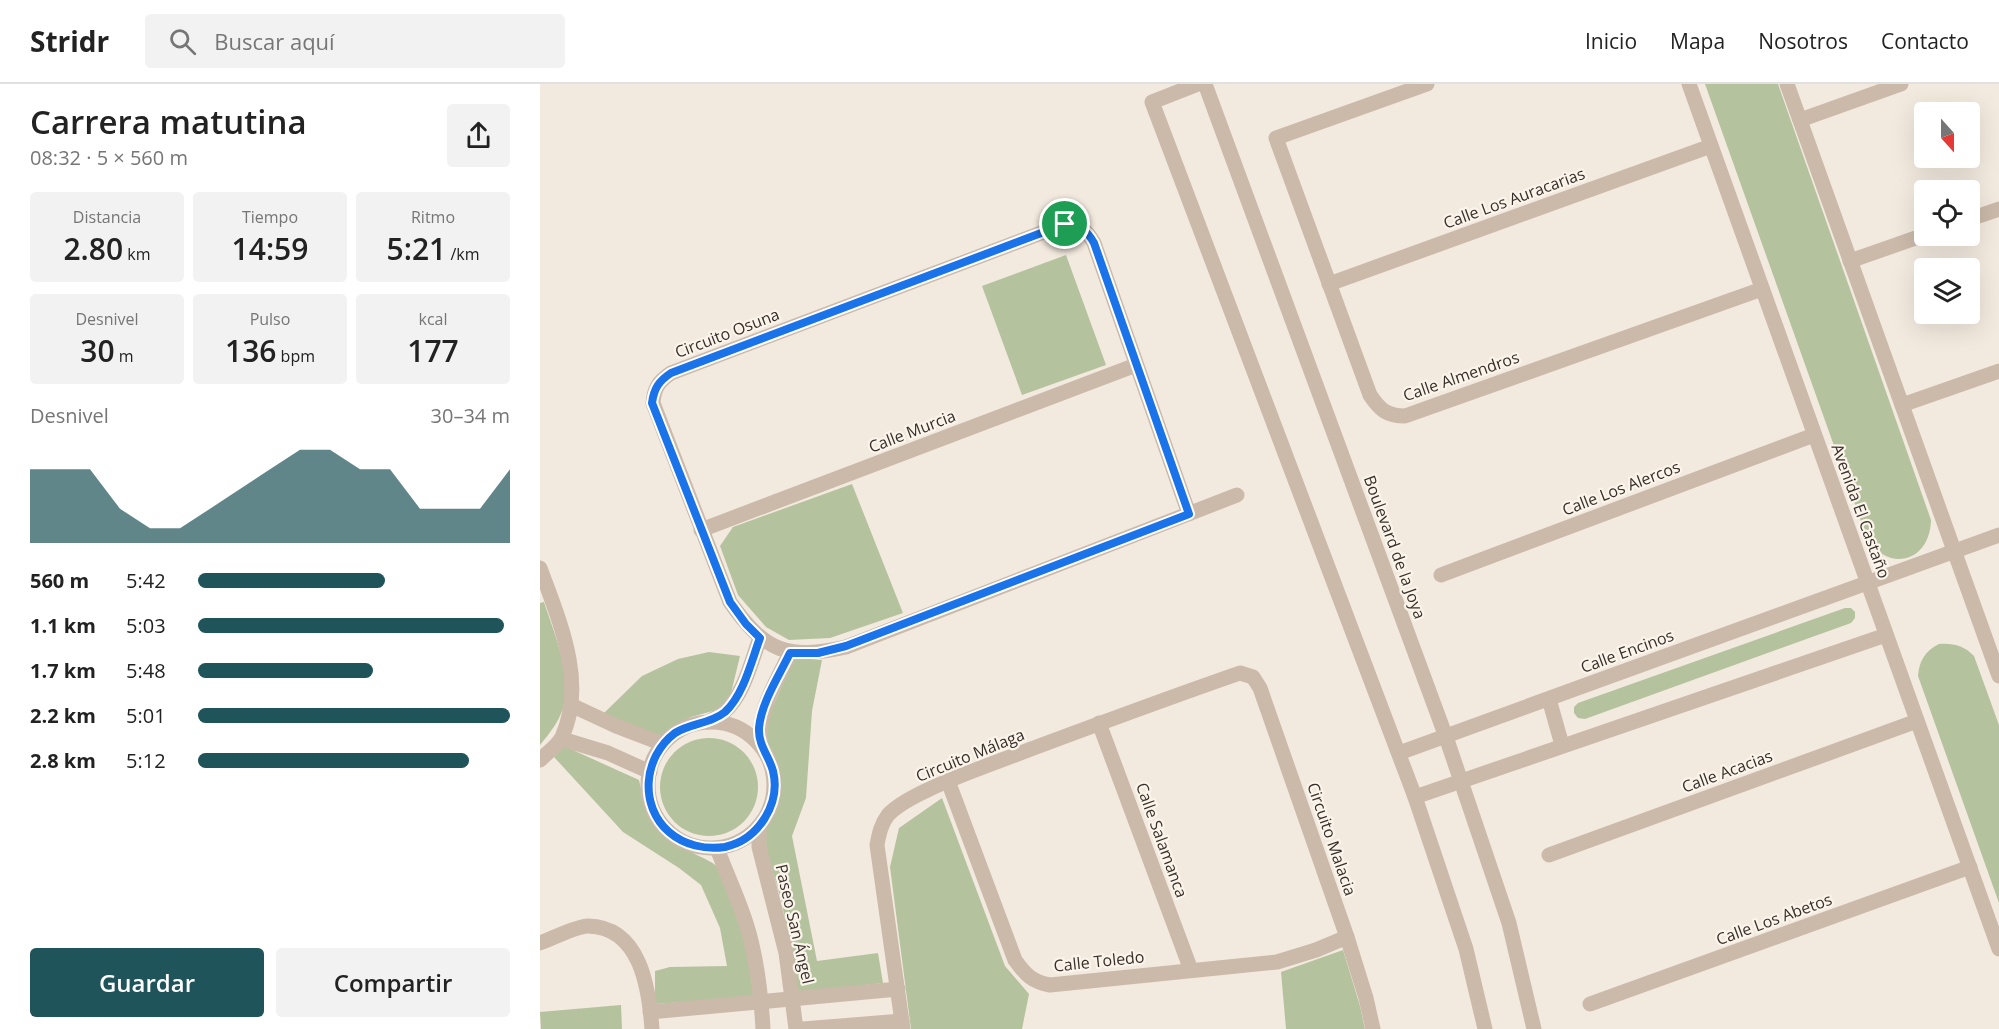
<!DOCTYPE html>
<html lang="es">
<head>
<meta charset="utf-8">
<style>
  :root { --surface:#fff; --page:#f2f2f2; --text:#222; --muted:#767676; --line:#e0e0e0; --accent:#1f545a }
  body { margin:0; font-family:"Open Sans",sans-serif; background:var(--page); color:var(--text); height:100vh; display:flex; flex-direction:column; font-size:22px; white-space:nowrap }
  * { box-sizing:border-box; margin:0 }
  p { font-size:20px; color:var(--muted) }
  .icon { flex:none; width:33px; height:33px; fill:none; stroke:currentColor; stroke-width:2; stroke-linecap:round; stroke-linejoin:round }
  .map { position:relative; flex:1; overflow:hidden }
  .drawer { display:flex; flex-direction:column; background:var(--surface); width:540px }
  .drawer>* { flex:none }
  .needle { width:39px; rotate:159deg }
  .fabs { position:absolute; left:1374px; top:18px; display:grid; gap:12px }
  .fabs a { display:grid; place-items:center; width:66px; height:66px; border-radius:6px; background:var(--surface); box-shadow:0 6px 24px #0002; font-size:30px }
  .pin { position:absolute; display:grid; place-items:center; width:51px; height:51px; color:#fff; margin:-26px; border:3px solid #fff; border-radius:50%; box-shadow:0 2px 6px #0007 }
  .round { display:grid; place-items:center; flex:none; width:63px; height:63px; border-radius:6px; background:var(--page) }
  .head { display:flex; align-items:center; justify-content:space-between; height:102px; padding:0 30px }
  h1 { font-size:33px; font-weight:600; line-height:45px }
  .figures { display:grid; grid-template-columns:repeat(3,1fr); gap:9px; height:102px; padding:6px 30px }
  .figures div { display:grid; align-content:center; border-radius:6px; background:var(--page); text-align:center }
  .figures b { font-size:30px; font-weight:600 }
  .figures small { font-size:16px; font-weight:400 }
  .figures p { font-size:16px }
  .chart { height:168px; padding:12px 30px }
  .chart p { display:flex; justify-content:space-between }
  .chart svg { width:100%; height:108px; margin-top:6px; fill:var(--accent); opacity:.7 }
  .cta { display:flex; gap:12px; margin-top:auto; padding:12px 30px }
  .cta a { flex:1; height:69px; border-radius:6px; background:var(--accent); color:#fff; font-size:24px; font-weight:600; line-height:69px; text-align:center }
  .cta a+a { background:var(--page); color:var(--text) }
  ul { padding:0 30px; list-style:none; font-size:20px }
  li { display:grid; grid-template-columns:96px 72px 1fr; align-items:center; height:45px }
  li i { height:15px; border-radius:8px; background:var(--accent) }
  header { display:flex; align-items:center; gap:36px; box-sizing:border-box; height:84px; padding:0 30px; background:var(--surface); border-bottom:2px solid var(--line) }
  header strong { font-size:28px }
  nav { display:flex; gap:33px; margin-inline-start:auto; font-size:21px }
  .search { width:420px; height:54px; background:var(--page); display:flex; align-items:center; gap:15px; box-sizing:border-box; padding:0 21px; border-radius:6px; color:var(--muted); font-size:22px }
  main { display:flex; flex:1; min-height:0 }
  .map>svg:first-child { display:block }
  .green { fill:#b5c29e }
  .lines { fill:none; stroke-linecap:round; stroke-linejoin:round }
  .street { stroke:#cbbaaa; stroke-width:15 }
  .route-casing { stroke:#fff; stroke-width:12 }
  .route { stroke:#1a73e8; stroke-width:8 }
  .labels { text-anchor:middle; stroke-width:4.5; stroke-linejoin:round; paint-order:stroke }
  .street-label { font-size:16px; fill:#382f2a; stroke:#faf4eb }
</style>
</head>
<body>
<header>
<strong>Stridr</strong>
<div class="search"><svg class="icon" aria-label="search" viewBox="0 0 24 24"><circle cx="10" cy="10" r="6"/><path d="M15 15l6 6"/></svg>Buscar aquí</div>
<nav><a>Inicio</a><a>Mapa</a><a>Nosotros</a><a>Contacto</a></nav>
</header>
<main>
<section class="drawer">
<div class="head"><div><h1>Carrera matutina</h1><p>08:32 · 5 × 560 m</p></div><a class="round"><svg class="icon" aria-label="share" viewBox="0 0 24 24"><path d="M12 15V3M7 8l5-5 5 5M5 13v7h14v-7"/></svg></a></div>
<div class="figures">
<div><p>Distancia</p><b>2.80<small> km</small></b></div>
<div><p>Tiempo</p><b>14:59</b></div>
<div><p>Ritmo</p><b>5:21<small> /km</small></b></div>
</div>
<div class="figures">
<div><p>Desnivel</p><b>30<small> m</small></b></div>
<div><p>Pulso</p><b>136<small> bpm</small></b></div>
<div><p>kcal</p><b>177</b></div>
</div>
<div class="chart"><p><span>Desnivel</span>30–34 m</p>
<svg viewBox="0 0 160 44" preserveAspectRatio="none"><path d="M0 44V14L10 14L20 14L30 30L40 38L50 38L60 30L70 22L80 14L90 6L100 6L110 14L120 14L130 30L140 30L150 30L160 14V44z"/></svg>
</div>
<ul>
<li><b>560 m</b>5:42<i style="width:60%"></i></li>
<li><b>1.1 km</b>5:03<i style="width:98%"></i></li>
<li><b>1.7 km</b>5:48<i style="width:56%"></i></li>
<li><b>2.2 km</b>5:01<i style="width:100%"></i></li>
<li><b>2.8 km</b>5:12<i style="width:87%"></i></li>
</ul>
<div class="cta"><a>Guardar</a><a>Compartir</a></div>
</section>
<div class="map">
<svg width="1459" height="945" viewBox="0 0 1459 945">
  <rect width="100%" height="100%" fill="#f3eadf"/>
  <g class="green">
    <path d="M1165,0h73l153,436c-1,40 -39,53 -63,21z"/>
    <path d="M526,171l40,110 -84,30 -40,-109z"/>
    <path d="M312,400l51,129 -73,25 -41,2 -23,-13 -28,-32 -18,-49 13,-19z"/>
    <path d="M4,518c9,28 27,70 21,99 -3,17 -15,32 -25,44v-142z"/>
    <path d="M1305,524h6l4,4v6l-4,5 -266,96 -7,-1 -4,-5v-6l4,-4z"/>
    <path d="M1399,560c15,-1 25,2 35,12l25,69v178l-81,-227c1,-15 7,-25 21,-32z"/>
    <path d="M169,568l31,4 -9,37 -11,16 -29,8 -33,21 -54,-25 38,-37 36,-17z"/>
    <path d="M254,575l28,1 -10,51 -6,87 -14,38 25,125 61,-8 5,30 -86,10 -15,-90 -15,-51 -3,-21 17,-39 -2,-25 -13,-24 -2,-17z"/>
    <circle cx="169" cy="703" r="49"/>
    <path d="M24,662l75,34c9,42 19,54 56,74 7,4 19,8 23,14 24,36 31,87 36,129l-99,7v-33l15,-4 57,-1 -7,-38 -19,-43 -22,-17 -56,-36 -69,-75z"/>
    <path d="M402,714l63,168 24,28 -7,35h-111l-21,-162 9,-39z"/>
    <path d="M803,866l17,56 5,23h-79l-5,-57z"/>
    <path d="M81,921l1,24h-81l-1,-17z"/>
  </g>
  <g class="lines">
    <g class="street">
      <path d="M658,0l-46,18 263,695 51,152 19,80"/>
      <path d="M665,0l241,653 63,186 25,106"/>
      <path d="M887,0l-151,54 94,257c10,15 17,21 35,21l357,-127"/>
      <path d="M1149,0l310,865"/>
      <path d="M1247,0l212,592"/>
      <path d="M1260,36l101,-36"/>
      <path d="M1430,135l29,-10"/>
      <path d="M1310,177l74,-26"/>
      <path d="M789,200l382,-138"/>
      <path d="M1362,321l97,-34"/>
      <path d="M649,430l-95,-271c-7,-13 -15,-18 -29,-19l-394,149c-12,8 -17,15 -18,30l77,199c35,50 57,58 116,45l391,-152"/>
      <path d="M161,446l435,-165"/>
      <path d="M0,484c19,52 47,114 22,169 -4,8 -15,16 -22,23"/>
      <path d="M901,491l373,-140"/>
      <path d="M1009,615l13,46"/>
      <path d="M31,621l45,21 47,18"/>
      <circle cx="171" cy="701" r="63"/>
      <path d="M168,638c5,-3 12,-6 16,-10 20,-17 27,-50 36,-74"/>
      <path d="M559,639l92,247"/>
      <path d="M22,655l46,14 42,19"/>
      <path d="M221,662c-5,-34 15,-63 29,-93"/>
      <path d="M859,669l600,-218"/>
      <path d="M408,697l67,179c10,14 17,22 35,25l227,-23 39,-12 31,-13"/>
      <path d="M875,713l471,-162"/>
      <path d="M219,743v20l27,106 10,76"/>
      <path d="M177,764c9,25 21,49 29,75 11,34 15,70 17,106"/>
      <path d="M1009,771l368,-134"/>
      <path d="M0,859c12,-4 36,-17 48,-17 53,1 61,63 64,103"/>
      <path d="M1050,920l380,-137"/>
      <path d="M110,928l248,-23"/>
      <path d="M263,945l99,-8"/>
      <path d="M363,945l-26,-184c2,-11 4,-21 11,-30 19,-21 83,-43 111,-54 80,-30 160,-60 241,-88l13,4 7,11 87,249 19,61 7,31"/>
    </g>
  </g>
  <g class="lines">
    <g class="route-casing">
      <path id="route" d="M525,140c14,1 22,6 29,19l95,271 -343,132 -28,7h-28c-11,23 -29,50 -31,75 -1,17 10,28 14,43 8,33 -15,69 -48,76 -20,3 -41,-2 -56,-15 -30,-26 -26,-75 6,-99 16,-10 35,-9 50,-21 19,-18 26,-50 35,-74l-14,-14 -16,-22 -78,-199c2,-15 7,-22 19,-30z"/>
    </g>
    <use href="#route" class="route"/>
  </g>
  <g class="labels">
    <g class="street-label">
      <text transform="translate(974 114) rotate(-20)" y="6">Calle Los Auracarias</text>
      <text transform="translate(187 249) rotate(-21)" y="6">Circuito Osuna</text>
      <text transform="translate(921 292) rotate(-19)" y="6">Calle Almendros</text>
      <text transform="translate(372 347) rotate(-21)" y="6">Calle Murcia</text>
      <text transform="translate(1081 404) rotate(-21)" y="6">Calle Los Alercos</text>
      <text transform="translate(1321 427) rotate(70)" y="6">Avenida El Castaño</text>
      <text transform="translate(855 463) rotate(70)" y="6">Boulevard de la Joya</text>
      <text transform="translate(1087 567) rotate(-20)" y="6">Calle Encinos</text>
      <text transform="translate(430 671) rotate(-22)" y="6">Circuito Málaga</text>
      <text transform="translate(1187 687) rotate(-20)" y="6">Calle Acacias</text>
      <text transform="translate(792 755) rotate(71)" y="6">Circuito Malacia</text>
      <text transform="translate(622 756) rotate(70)" y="6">Calle Salamanca</text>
      <text transform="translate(1234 835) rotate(-20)" y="6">Calle Los Abetos</text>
      <text transform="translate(255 840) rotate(77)" y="6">Paseo San Ángel</text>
      <text transform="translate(559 877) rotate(-6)" y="6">Calle Toledo</text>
    </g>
  </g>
</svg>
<div class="fabs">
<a><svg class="needle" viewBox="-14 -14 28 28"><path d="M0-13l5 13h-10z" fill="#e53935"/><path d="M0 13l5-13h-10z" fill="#767676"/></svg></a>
<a><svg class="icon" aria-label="locate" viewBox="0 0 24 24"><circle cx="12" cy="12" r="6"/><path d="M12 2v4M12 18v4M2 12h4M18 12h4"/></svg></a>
<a><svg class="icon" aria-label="layers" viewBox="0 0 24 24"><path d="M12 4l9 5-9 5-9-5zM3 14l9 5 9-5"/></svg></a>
</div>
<div class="pin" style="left:525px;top:140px;background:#1e9e55"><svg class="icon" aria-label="arrive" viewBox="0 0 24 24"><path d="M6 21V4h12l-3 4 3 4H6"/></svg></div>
</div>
</main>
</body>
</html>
